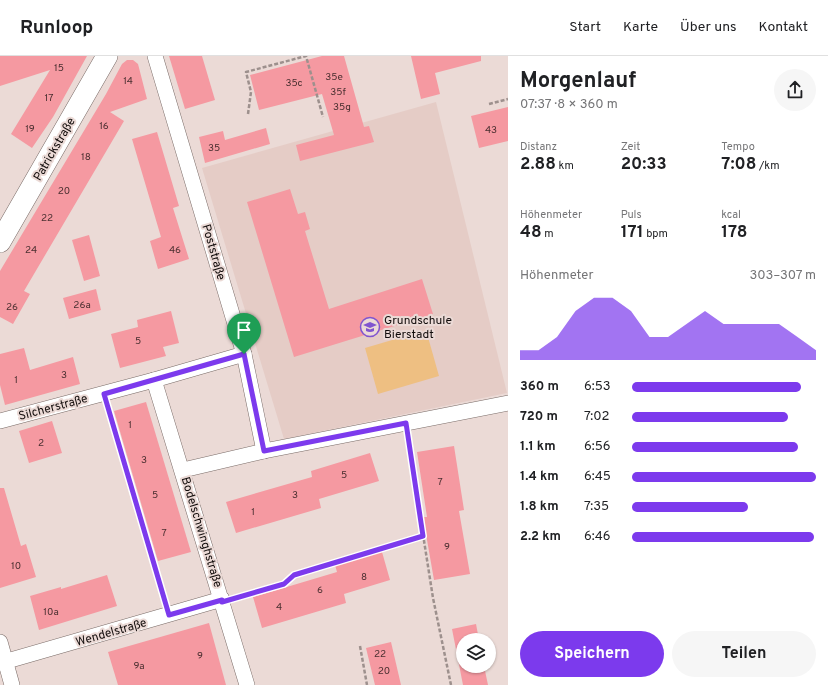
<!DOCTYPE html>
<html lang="de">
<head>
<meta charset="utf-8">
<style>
  :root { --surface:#fff; --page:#f6f6f6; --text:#202124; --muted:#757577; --line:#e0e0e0; --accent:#7c3aed }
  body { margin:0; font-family:Overpass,sans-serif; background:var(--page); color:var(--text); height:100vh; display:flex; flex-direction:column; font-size:15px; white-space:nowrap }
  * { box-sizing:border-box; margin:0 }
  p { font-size:13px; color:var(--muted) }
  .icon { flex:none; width:22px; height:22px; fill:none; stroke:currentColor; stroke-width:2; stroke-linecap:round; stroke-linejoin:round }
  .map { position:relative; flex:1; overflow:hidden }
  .details { display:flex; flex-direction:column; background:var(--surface); width:320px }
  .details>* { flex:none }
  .fabs { position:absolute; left:456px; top:577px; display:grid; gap:8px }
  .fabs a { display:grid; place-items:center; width:40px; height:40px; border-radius:50%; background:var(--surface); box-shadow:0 1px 3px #0004; font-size:20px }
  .pin { position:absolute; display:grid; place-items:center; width:34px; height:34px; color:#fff; margin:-41px -17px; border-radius:50% 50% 50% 0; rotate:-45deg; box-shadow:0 0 4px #0007 }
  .pin .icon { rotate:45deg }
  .round { display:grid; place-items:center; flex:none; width:42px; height:42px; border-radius:21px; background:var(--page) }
  .head { display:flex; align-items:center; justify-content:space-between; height:68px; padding:0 12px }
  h1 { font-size:22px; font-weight:700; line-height:30px }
  .metrics { display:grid; grid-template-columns:repeat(3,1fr); gap:6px; height:68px; padding:4px 12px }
  .metrics div { display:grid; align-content:center }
  .metrics b { font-size:17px; font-weight:700 }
  .metrics small { font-size:11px; font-weight:400 }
  .metrics p { font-size:11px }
  .chart { height:112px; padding:8px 12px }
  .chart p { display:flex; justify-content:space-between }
  .chart svg { width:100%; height:72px; margin-top:4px; fill:var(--accent); opacity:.7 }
  .action { display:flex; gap:8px; margin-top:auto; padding:8px 12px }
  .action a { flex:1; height:46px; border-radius:24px; background:var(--accent); color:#fff; font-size:16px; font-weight:700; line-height:46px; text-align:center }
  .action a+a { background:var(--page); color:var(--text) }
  ul { padding:0 12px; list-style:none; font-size:13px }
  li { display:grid; grid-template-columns:64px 48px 1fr; align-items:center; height:30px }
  li i { height:10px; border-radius:5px; background:var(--accent) }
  header { display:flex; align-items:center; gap:24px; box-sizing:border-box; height:56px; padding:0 20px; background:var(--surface); border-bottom:1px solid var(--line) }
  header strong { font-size:19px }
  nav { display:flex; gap:22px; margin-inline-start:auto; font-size:14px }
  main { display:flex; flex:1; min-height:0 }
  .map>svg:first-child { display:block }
  .built { fill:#e5ccc6 }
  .green { fill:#eebf82 }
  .building { fill:#f599a1 }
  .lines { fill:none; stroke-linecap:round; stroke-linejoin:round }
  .minor-casing { stroke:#796b67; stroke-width:16 }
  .secondary-casing { stroke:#796b67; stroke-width:22 }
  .path { stroke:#9d908d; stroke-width:2.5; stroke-dasharray:4 2; stroke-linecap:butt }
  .minor { stroke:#fff; stroke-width:15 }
  .secondary { stroke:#fff; stroke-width:21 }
  .route-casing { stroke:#fff; stroke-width:8 }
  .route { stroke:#7c3aed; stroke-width:5 }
  .labels { text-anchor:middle; stroke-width:4; stroke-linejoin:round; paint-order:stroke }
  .number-label { font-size:10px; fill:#4a2f30 }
  .street-label { font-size:12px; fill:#110c0b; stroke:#ebdad6 }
  .poi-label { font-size:12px; fill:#110c0b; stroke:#ebdad6; text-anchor:start }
</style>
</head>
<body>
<header>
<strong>Runloop</strong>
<nav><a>Start</a><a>Karte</a><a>Über uns</a><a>Kontakt</a></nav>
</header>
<main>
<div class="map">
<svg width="508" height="629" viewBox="0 0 508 629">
  <rect width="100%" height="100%" fill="#ebdad6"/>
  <path class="built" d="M436,46l71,291 -223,46 -82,-271z"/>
  <path class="green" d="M426,274l13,46 -61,18 -13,-46z"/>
  <g class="building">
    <path d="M0,0h87l-34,61 -21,31 -21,-14 39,-64 -50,16z"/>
    <path d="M169,0h33l13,44 -30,9z"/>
    <path d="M322,0h22l20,71 5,-1 5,16 -74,19 -4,-16 38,-10 -12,-41 -63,16 -9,-35z"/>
    <path d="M411,0h70v5l-46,12 5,21 -19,5z"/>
    <path d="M127,4h6l5,4 9,35 -37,13 14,9 -100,170 6,3 -17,30 -13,-7v-46l106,-177 16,-30z"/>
    <path d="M508,51v34l-29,7 -8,-32z"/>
    <path d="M266,72l4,16 -65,19 -6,-26 24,-6 2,9z"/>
    <path d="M157,76l22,74 -6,2 16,51 -31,10 -8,-28 11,-4 -29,-98z"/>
    <path d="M290,133l8,25 7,-2 5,17 -5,2 24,78 93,-30 11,35 -139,43 -47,-155z"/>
    <path d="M89,179l11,41 -16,5 -12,-41z"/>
    <path d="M96,233l5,21 -32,9 -6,-21z"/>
    <path d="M171,255l8,32 -16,4 3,9 -46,12 -9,-34 27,-7 -1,-7z"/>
    <path d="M24,292l6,22 43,-13 7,27 -75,21 -5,-20v-31z"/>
    <path d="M146,346l45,150 -33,9 -44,-150z"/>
    <path d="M52,365l10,32 -33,10 -10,-32z"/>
    <path d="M454,390l10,64 -5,1 11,63 -36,6 -11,-63h4l-10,-65z"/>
    <path d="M370,397l9,28 -60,18 2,9 -85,25 -10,-31 86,-25 -1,-6z"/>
    <path d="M0,432h4l17,58 5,-2 10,33 -36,11z"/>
    <path d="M382,496l8,28 -46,14 2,9 -84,25 -9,-31 84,-25 -2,-7z"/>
    <path d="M107,519l10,31 -78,24 -9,-34 31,-9v2z"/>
    <path d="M209,567l17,62h-108l-10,-33z"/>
    <path d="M476,568l3,16h-16v26h21l4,19h-25l-11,-56z"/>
    <path d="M391,586l10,43h-26l-9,-37z"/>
  </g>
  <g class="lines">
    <g class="minor-casing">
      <g id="minor">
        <path d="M155,0l89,298 20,97"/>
        <path d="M154,324l93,305"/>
        <path d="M0,365l154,-41 90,-26"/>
        <path d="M183,414l81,-19 244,-48"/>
        <path d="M0,586l12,43"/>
        <path d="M0,607l222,-64"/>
      </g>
    </g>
    <g class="secondary-casing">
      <path id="secondary" d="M0,186l107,-186"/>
    </g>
    <g class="path">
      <path d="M489,48l19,-5"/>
      <path d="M248,58l3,-22 -5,-20 60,-16 17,61"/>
      <path d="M108,352l56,191"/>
      <path d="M408,383l25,159 18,87"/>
      <path d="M238,541l46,-13 10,-9 129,-39"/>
      <path d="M360,590l7,39"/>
    </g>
    <use href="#minor" class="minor"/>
    <use href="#secondary" class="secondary"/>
  </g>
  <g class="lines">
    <g class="route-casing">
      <path id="route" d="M244,298l20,97 142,-28 17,113 -129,39 -10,9 -62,18v-2l-53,15 -65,-221z"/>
    </g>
    <use href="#route" class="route"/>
  </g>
  <defs>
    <g id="school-ring" transform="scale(1)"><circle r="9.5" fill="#ebdad6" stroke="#8055cf" stroke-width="1.5"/><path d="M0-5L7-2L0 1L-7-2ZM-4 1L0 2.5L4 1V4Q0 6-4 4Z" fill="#8055cf"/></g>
  </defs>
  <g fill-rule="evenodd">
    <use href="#school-ring" x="370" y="271"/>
  </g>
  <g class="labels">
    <g class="number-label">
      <text x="59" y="15">15</text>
      <text x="334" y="24">35e</text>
      <text x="128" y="28">14</text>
      <text x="294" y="30">35c</text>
      <text x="338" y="39">35f</text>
      <text x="49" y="45">17</text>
      <text x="342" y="54">35g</text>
      <text x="104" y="73">16</text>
      <text x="30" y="76">19</text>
      <text x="491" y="77">43</text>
      <text x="214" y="95">35</text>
      <text x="86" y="104">18</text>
      <text x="64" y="138">20</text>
      <text x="47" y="165">22</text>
      <text x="31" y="197">24</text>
      <text x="175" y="197">46</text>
      <text x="82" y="252">26a</text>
      <text x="12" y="254">26</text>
      <text x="138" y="288">5</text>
      <text x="64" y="322">3</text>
      <text x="16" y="327">1</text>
      <text x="130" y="372">1</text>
      <text x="41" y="390">2</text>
      <text x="144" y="407">3</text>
      <text x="344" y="422">5</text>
      <text x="440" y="429">7</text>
      <text x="155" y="442">5</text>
      <text x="295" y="442">3</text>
      <text x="253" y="459">1</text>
      <text x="164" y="480">7</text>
      <text x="447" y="494">9</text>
      <text x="16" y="513">10</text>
      <text x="364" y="524">8</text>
      <text x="320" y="537">6</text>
      <text x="279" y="554">4</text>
      <text x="51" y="559">10a</text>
      <text x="380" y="601">22</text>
      <text x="200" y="603">9</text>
      <text x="139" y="613">9a</text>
      <text x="384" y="618">20</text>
    </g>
    <g class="street-label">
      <text transform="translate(54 93) rotate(-60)" y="4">Patrickstraße</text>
      <text transform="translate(214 196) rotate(74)" y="4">Poststraße</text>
      <text transform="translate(53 351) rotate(-15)" y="4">Silcherstraße</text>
      <text transform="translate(202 476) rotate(73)" y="4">Bodelschwinghstraße</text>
      <text transform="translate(111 576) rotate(-16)" y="4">Wendelstraße</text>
    </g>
    <g class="poi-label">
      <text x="384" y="268">Grundschule<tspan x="384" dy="14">Bierstadt</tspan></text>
    </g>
  </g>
</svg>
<div class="fabs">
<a><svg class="icon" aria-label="layers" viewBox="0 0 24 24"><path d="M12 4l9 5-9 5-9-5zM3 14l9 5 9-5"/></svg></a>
</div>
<div class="pin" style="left:244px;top:298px;background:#1e9e55"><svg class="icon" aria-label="arrive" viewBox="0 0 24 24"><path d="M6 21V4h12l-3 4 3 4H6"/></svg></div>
</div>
<section class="details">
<div class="head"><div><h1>Morgenlauf</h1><p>07:37 · 8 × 360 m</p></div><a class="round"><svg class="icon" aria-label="share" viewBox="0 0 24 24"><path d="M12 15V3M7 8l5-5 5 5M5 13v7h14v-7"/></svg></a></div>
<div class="metrics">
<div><p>Distanz</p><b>2.88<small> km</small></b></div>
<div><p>Zeit</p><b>20:33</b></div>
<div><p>Tempo</p><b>7:08<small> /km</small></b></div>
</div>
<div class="metrics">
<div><p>Höhenmeter</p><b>48<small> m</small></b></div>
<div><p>Puls</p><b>171<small> bpm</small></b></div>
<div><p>kcal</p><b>178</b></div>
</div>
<div class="chart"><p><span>Höhenmeter</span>303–307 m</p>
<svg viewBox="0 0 160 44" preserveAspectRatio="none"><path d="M0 44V38L10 38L20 30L30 14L40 6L50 6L60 14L70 30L80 30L90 22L100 14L110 22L120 22L130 22L140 22L150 30L160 38V44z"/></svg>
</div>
<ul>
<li><b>360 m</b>6:53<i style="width:92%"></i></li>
<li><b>720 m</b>7:02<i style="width:85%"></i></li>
<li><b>1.1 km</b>6:56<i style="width:90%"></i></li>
<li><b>1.4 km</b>6:45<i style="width:100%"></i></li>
<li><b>1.8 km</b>7:35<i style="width:63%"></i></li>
<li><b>2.2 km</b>6:46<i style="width:99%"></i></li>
</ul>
<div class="action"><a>Speichern</a><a>Teilen</a></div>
</section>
</main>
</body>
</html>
